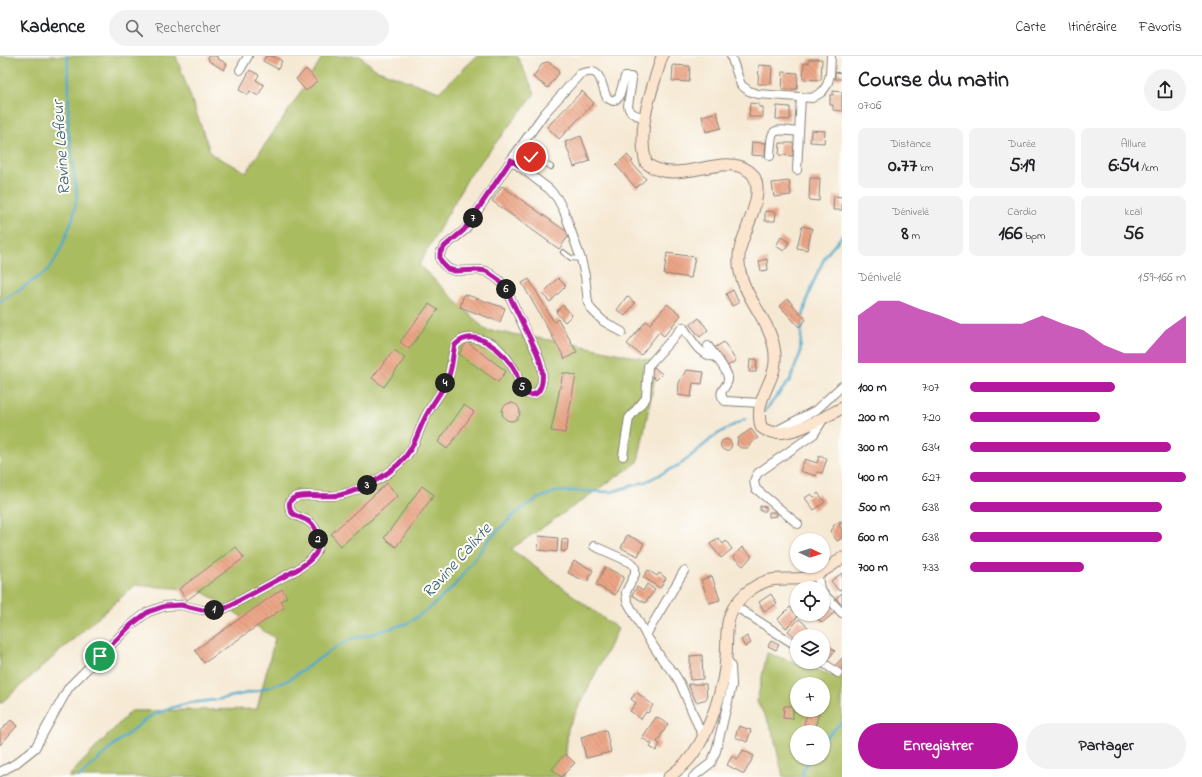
<!DOCTYPE html>
<html lang="fr">
<head>
<meta charset="utf-8">
<style>
  :root { --surface:#fff; --page:#f2f2f2; --text:#202124; --muted:#757577; --line:#e0e0e0; --accent:#b5179e }
  body { margin:0; font-family:"Indie Flower",sans-serif; background:var(--page); color:var(--text); height:100vh; display:flex; flex-direction:column; font-size:15px; white-space:nowrap }
  * { box-sizing:border-box; margin:0 }
  p { font-size:13px; color:var(--muted) }
  .icon { flex:none; width:22px; height:22px; fill:none; stroke:currentColor; stroke-width:2; stroke-linecap:round; stroke-linejoin:round }
  .map { position:relative; flex:1; overflow:hidden }
  .panel { display:flex; flex-direction:column; background:var(--surface); width:360px }
  .panel>* { flex:none }
  .needle { width:26px; rotate:94deg }
  .controls { position:absolute; left:790px; top:477px; display:grid; gap:8px }
  .controls a { display:grid; place-items:center; width:40px; height:40px; border-radius:50%; background:var(--surface); box-shadow:0 1px 3px #0004; font-size:20px }
  .pin { position:absolute; display:grid; place-items:center; width:34px; height:34px; color:#fff; margin:-17px; border:2px solid #fff; border-radius:50%; box-shadow:0 1px 4px #0007 }
  .km { position:absolute; width:20px; height:20px; margin:-10px; border-radius:50%; background:#222; color:#fff; font-size:11px; line-height:20px; text-align:center }
  .round { display:grid; place-items:center; flex:none; width:42px; height:42px; border-radius:21px; background:var(--page) }
  .headline { display:flex; align-items:center; justify-content:space-between; height:68px; padding:0 16px }
  h1 { font-size:22px; font-weight:700; line-height:30px }
  .metrics { display:grid; grid-template-columns:repeat(3,1fr); gap:6px; height:68px; padding:4px 16px }
  .metrics div { display:grid; align-content:center; border-radius:8px; background:var(--page); text-align:center }
  .metrics b { font-size:20px; font-weight:700 }
  .metrics small { font-size:11px; font-weight:400 }
  .metrics p { font-size:11px }
  .chart { height:112px; padding:8px 16px }
  .chart p { display:flex; justify-content:space-between }
  .chart svg { width:100%; height:72px; margin-top:4px; fill:var(--accent); opacity:.7 }
  .button { display:flex; gap:8px; margin-top:auto; padding:8px 16px }
  .button a { flex:1; height:46px; border-radius:24px; background:var(--accent); color:#fff; font-size:16px; font-weight:700; line-height:46px; text-align:center }
  .button a+a { background:var(--page); color:var(--text) }
  ul { padding:0 16px; list-style:none; font-size:13px }
  li { display:grid; grid-template-columns:64px 48px 1fr; align-items:center; height:30px }
  li i { height:10px; border-radius:5px; background:var(--accent) }
  header { display:flex; align-items:center; gap:24px; box-sizing:border-box; height:56px; padding:0 20px; background:var(--surface); border-bottom:1px solid var(--line) }
  header strong { font-size:19px }
  nav { display:flex; gap:22px; margin-inline-start:auto; font-size:14px }
  .search { width:280px; height:36px; background:var(--page); display:flex; align-items:center; gap:10px; box-sizing:border-box; padding:0 14px; border-radius:22px; color:var(--muted); font-size:15px }
  main { display:flex; flex:1; min-height:0 }
  .map>svg:first-child { display:block }
  .grass { fill:#aabc60; stroke:#636c3e; fill-rule:evenodd }
  .lines { fill:none; stroke-linecap:round; stroke-linejoin:round }
  .stream { stroke:#4da9cb; stroke-width:2.5 }
  .building { fill:url(#building-back-hatch) }
  .service-casing { stroke:#898278; stroke-width:6 }
  .minor-casing { stroke:#898278; stroke-width:10 }
  .secondary-casing { stroke:#898278; stroke-width:13 }
  .service { stroke:#fff; stroke-width:4 }
  .minor { stroke:#fff; stroke-width:8 }
  .secondary { stroke:#fce5cf; stroke-width:11 }
  .route-casing { stroke:#fff; stroke-width:8 }
  .route { stroke:#b5179e; stroke-width:5 }
  .labels { text-anchor:middle; stroke-width:4; stroke-linejoin:round; paint-order:stroke }
  .water-label { font-size:17px; font-style:italic; fill:#325b6b; stroke:#fdfcf7 }
</style>
</head>
<body>
<header>
<strong>Kadence</strong>
<div class="search"><svg class="icon" aria-label="search" viewBox="0 0 24 24"><circle cx="10" cy="10" r="6"/><path d="M15 15l6 6"/></svg>Rechercher</div>
<nav><a>Carte</a><a>Itinéraire</a><a>Favoris</a></nav>
</header>
<main>
<div class="map">
<svg width="842" height="721" viewBox="0 0 842 721">
  <defs>
    <pattern id="building-back-hatch" width="6" height="6" patternUnits="userSpaceOnUse"><rect width="6" height="6" fill="#eba485"/><path d="M-1 5l2 2M0 0l6 6M5-1l2 2" fill="none" stroke="#c98d72"/></pattern>
  </defs>
  <rect width="100%" height="100%" fill="#fdfcf7"/>
  <filter id="ink" filterUnits="userSpaceOnUse"><feTurbulence type="fractalNoise" baseFrequency=".025" numOctaves="2"/><feDisplacementMap in="SourceGraphic" scale="8" xChannelSelector="R" yChannelSelector="G"/><feConvolveMatrix kernelMatrix="1 2 1 2 8 2 1 2 1" color-interpolation-filters="sRGB"/></filter>
  <filter id="wash" filterUnits="userSpaceOnUse"><feTurbulence type="fractalNoise" baseFrequency=".012" numOctaves="4" result="noise"/><feDisplacementMap in="SourceGraphic" scale="16" xChannelSelector="R" yChannelSelector="G"/><feGaussianBlur stdDeviation="0.9" result="paint"/><feColorMatrix in="noise" values="0 0 0 0 0 0 0 0 0 0 0 0 0 0 0 0 0 1.4 0 .05"/><feComposite in="paint" operator="in"/></filter>
  <g filter="url(#wash)">
    <rect width="100%" height="100%" fill="#f6e9d4"/>
    <g class="grass">
      <path d="M0,0h176l35,98 35,18 47,-68 30,-48h37l15,13 64,23 38,-36h40l18,37 -67,85 -49,87 67,65 83,13 89,19 -20,100 -127,87 107,80 -50,99 -4,49h-496l63,-66 126,-2 18,-71 -75,-48 -65,-5 -135,119z"/>
      <path d="M767,597l70,24h5v100h-59l-10,-45 -16,-31zM797,628h26v26h-26zM797,676h26v26h-26z"/>
    </g>
    <g class="lines">
      <g class="stream">
        <path d="M0,246l45,-29 9,-11 6,-11 13,-33 4,-23 -9,-67 1,-45 -2,-27"/>
        <path d="M764,356l26,-32 10,-26 2,-33 6,-25 9,-22 9,-19 16,-19"/>
        <path d="M823,684l19,-18"/>
        <path d="M79,721l36,-33 34,-27 22,-9 18,-5 27,-3 41,-9 30,-10 43,-30 21,-12 21,-5 36,-11 22,-15 25,-23 35,-47 27,-26 20,-13 18,-7 17,-1 39,1 34,-10 36,-18 35,-29 29,-16"/>
        <path d="M803,721v-7l7,-12"/>
      </g>
    </g>
    <g id="blocks">
      <g class="building">
        <path d="M208,0h9v2l10,6 -3,6 -15,-9z"/>
        <path d="M266,0h7l9,5 -4,8 -15,-8z"/>
        <path d="M809,3h13l-1,21 -18,-1 1,-16h5z"/>
        <path d="M548,6l9,6 2,5 -11,15 -15,-11 10,-14z"/>
        <path d="M673,9l17,1 -1,16 -17,-1z"/>
        <path d="M759,9l13,1 -1,18h-13z"/>
        <path d="M306,13l11,12 -11,10 -10,-12z"/>
        <path d="M250,14l9,5 -3,5 8,5 -6,11 -8,-5 -2,4 -9,-5z"/>
        <path d="M783,16l15,1 -1,16h-15z"/>
        <path d="M835,16l7,1v6h-7z"/>
        <path d="M582,35l12,12 -35,36 -12,-12z"/>
        <path d="M833,35l9,1v19l-9,-1v-5h-3v-10h3z"/>
        <path d="M750,47l9,1v3h4v10h-14z"/>
        <path d="M777,50l13,1v13l-14,-1z"/>
        <path d="M717,56l4,16 -15,4 -4,-16z"/>
        <path d="M811,74l14,1 -1,12 -14,-1z"/>
        <path d="M581,80l9,25 -16,6 -9,-25z"/>
        <path d="M752,86l14,1 -1,13 -14,-1z"/>
        <path d="M780,87h14l-1,13 -14,-1z"/>
        <path d="M627,99l6,6 -2,1 15,17 -10,9 -20,-23z"/>
        <path d="M810,122h10l-1,23 -10,-1z"/>
        <path d="M789,125l2,14 -17,2 -2,-14z"/>
        <path d="M502,130l68,48 -11,15 -67,-48z"/>
        <path d="M834,140l8,1v13h-9z"/>
        <path d="M765,155l11,1 -1,9h-10z"/>
        <path d="M802,170l10,2 -5,22 -10,-2z"/>
        <path d="M781,181l8,5 -5,9 -8,-5z"/>
        <path d="M667,197l28,4 -4,21 -27,-4z"/>
        <path d="M767,203l1,11 -7,1 -2,-10z"/>
        <path d="M558,222l8,8 -16,16 -8,-8z"/>
        <path d="M529,223l25,43 4,-3 19,33 -12,7 -43,-76z"/>
        <path d="M733,234l6,13 -7,3 -6,-12z"/>
        <path d="M464,238l41,14 -5,14 -40,-15z"/>
        <path d="M627,240l8,7 -10,13 -8,-6z"/>
        <path d="M788,243l18,21 -7,7 -19,-21z"/>
        <path d="M429,248l9,6 -29,39 -9,-7z"/>
        <path d="M667,248l14,11 -17,21 -5,-4 -18,23 -14,-11 19,-23 4,3z"/>
        <path d="M563,249l9,10 -7,7 -9,-10z"/>
        <path d="M699,262l9,12 -8,7 -10,-12z"/>
        <path d="M467,286l39,29 -8,11 -39,-28z"/>
        <path d="M724,286l12,19 -10,6 -12,-19z"/>
        <path d="M394,294l11,8 -21,29 -12,-9z"/>
        <path d="M750,303h7l-1,13h-7z"/>
        <path d="M654,311l8,7 -6,6 -7,-7z"/>
        <path d="M686,314l18,2 -2,12 -9,-1 -2,14 -13,-2 1,-12z"/>
        <path d="M563,317l13,2 -11,58 -14,-2z"/>
        <circle cx="511" cy="356" r="9"/>
        <path d="M464,349l10,7 -27,37 -9,-7z"/>
        <path d="M751,373l7,9 -7,5 -3,5h-7l-4,-3 1,-7z"/>
        <circle cx="726" cy="389" r="5.5"/>
        <path d="M819,400l8,3 -5,14 -5,-1 -1,4 -16,-5 5,-12 12,4z"/>
        <path d="M387,427l11,13 -57,50 -10,-12z"/>
        <path d="M422,430l12,9 -38,52 -12,-9z"/>
        <path d="M818,437l7,9 -11,8 -9,-12 6,-4 3,3z"/>
        <path d="M760,450l6,1v4h-6z"/>
        <path d="M769,456h7l1,4 -8,1z"/>
        <path d="M840,465l2,1 -3,3 3,4v9l-5,3 -7,-10 4,-3 -1,-2z"/>
        <path d="M627,479l17,8 -6,13 -17,-8z"/>
        <path d="M539,480l19,2 -1,14 -19,-2z"/>
        <path d="M718,482l5,6 3,-3 6,8 -11,9 -11,-14z"/>
        <path d="M562,483l6,1 -1,10h-2v2l-4,-1z"/>
        <path d="M236,491l8,11 -57,42 -8,-11z"/>
        <path d="M742,491l10,9 -9,10 -10,-9z"/>
        <path d="M574,505l19,9 -6,12 -19,-9z"/>
        <path d="M605,511l19,10 -9,18 -19,-10z"/>
        <path d="M648,514l9,6 2,-3 7,5 -6,10 -17,-11z"/>
        <path d="M842,517v16l-3,2 -8,-10z"/>
        <path d="M712,520l8,24 -11,3 -8,-23z"/>
        <path d="M647,528l8,6 -10,13 -13,-8 5,-8 6,4z"/>
        <path d="M282,533l5,8 -6,4 4,6 -81,56 -9,-13z"/>
        <path d="M842,537v13l-6,-8z"/>
        <path d="M771,538l6,10 -13,7 -5,-9z"/>
        <path d="M824,543l11,13 -13,11 -8,-9h9z"/>
        <path d="M790,551l8,9 -12,12 -8,-9z"/>
        <path d="M799,563l9,8 -8,9h-3v3l-9,-8z"/>
        <path d="M747,580l4,7 -6,4 -4,-7z"/>
        <path d="M771,585l8,4 -3,5 -8,-4z"/>
        <path d="M826,587l9,8 -9,10 -3,-2v-13z"/>
        <path d="M702,599l1,24 -13,1v-24z"/>
        <path d="M842,602v15l-7,-7z"/>
        <path d="M688,628h18l1,15 -11,3z"/>
        <path d="M636,636l17,13 -5,8 -2,-1 -5,7 -11,-8 6,-8 -5,-4z"/>
        <path d="M784,650h9v13l-10,-1z"/>
        <path d="M808,654l11,3 -4,14 -11,-3z"/>
        <path d="M656,661l12,7 -11,18 3,2 -4,7 -6,-4 2,-3 -10,-6z"/>
        <path d="M11,664l6,6 -17,19v-14z"/>
        <path d="M739,670l12,4 -4,12 -12,-5z"/>
        <path d="M606,674l5,22 -25,6 -5,-21z"/>
        <path d="M743,694l11,6 -10,18 -17,-9 5,-9 6,3z"/>
        <path d="M565,698l10,9 -14,14 -9,-8z"/>
      </g>
    </g>
  </g>
  <g filter="url(#ink)">
    <use href="#blocks" fill-opacity="0" stroke="#898278" stroke-width="1"/>
    <g class="lines">
      <g class="service-casing">
        <g id="service">
          <path d="M524,113l7,-12 3,-1 17,11"/>
          <path d="M563,196l8,6 10,1"/>
        </g>
      </g>
      <g class="minor-casing">
        <g id="minor">
          <path d="M731,0l10,29 8,6 9,3 54,4 10,-6 5,-7 3,-10 1,-19"/>
          <path d="M240,14l8,-14"/>
          <path d="M770,100c2,-29 0,-27 29,-24"/>
          <path d="M511,104l38,29 8,9 7,13 17,48 4,17 3,27 3,6 12,12 19,11"/>
          <path d="M797,114l4,-73"/>
          <path d="M708,290c5,7 20,25 20,32 1,10 -13,12 -3,23l36,2"/>
          <path d="M778,374l38,-20 26,-24"/>
          <path d="M623,400l6,-38 17,-20 2,-32 35,-39c10,14 15,28 33,30"/>
          <path d="M798,468l-42,-35c-3,-7 -2,-10 2,-16l56,-39 10,-16"/>
          <path d="M594,490l38,17 3,5v6l-9,18 1,9 19,34 18,27 10,11 6,10 23,54"/>
          <path d="M817,517l3,15"/>
          <path d="M823,537l19,20"/>
          <path d="M735,550l62,40"/>
          <path d="M646,579l38,-64"/>
          <path d="M822,606l16,11"/>
          <path d="M0,716l15,-8 20,-16 34,-61 62,-62 17,-13 17,-6 16,-1 21,5h20l76,-41c6,-4 14,-9 18,-16 5,-10 2,-26 -8,-32 -4,-3 -12,-4 -16,-8 -3,-4 -4,-10 0,-14 7,-7 32,-2 41,-3 16,-1 49,-16 60,-27 6,-5 13,-12 17,-18 7,-11 10,-24 16,-36 7,-13 19,-25 23,-39 3,-11 2,-30 12,-36 5,-3 12,-2 17,-1 5,1 11,3 15,5 8,6 16,17 21,25 5,8 6,23 15,25 4,1 6,0 8,-2 6,-6 6,-15 5,-23 -2,-11 -8,-23 -14,-33 -8,-17 -15,-33 -23,-49l-6,-7 -13,-9 -7,-1 -24,1 -6,-2 -6,-5 -3,-5v-6l5,-7 20,-16 46,-70 33,-46 36,-40c23,-9 20,10 27,24l6,3 6,-4 6,-20h6l1,3 -4,26c2,9 9,9 17,12"/>
          <path d="M693,721l18,-14 5,-12 16,-66 -1,-18 -5,-10"/>
        </g>
      </g>
      <g class="secondary-casing">
        <g id="secondary">
          <path d="M662,0c-10,35 -26,71 -16,107 30,25 76,-12 103,8 21,15 -5,59 -9,78 -8,39 27,63 34,98 5,25 -7,35 -13,56 -2,7 -2,16 0,24 20,17 62,-9 81,-19"/>
          <path d="M669,721c8,-6 18,-14 24,-23 17,-23 32,-69 33,-97 2,-23 -3,-39 14,-58 7,-8 20,-17 31,-19 11,-2 23,0 34,-2 13,-3 27,-12 37,-20"/>
        </g>
      </g>
      <use href="#service" class="service"/>
      <use href="#minor" class="minor"/>
      <use href="#secondary" class="secondary"/>
    </g>
  </g>
  <g class="lines" filter="url(#ink)">
    <g class="route-casing">
      <path id="route" d="M100,600l31,-31 17,-13 17,-6 16,-1 21,5h20l76,-41c6,-4 14,-9 18,-16 5,-10 2,-26 -8,-32 -4,-3 -12,-4 -16,-8 -3,-4 -4,-11 0,-14 8,-7 36,-1 48,-4 23,-5 58,-24 70,-45 7,-11 10,-24 17,-36 6,-12 16,-23 21,-36 5,-11 4,-22 7,-33 20,-20 50,7 60,26 3,6 4,14 8,20 4,4 9,5 14,2 6,-6 6,-15 5,-23 -1,-12 -8,-23 -13,-34 -8,-16 -16,-33 -24,-49l-6,-7 -13,-9 -7,-1 -24,1 -7,-2 -5,-5 -3,-5v-6l5,-7 19,-16 47,-70 13,9 7,-12"/>
    </g>
    <use href="#route" class="route"/>
  </g>
  <g class="labels">
    <g class="water-label">
      <text transform="translate(60 92) rotate(-94)" y="6">Ravine Lafleur</text>
      <text transform="translate(456 504) rotate(-48)" y="6">Ravine Calixte</text>
    </g>
  </g>
</svg>
<div class="controls">
<a><svg class="needle" viewBox="-14 -14 28 28"><path d="M0-13l5 13h-10z" fill="#e53935"/><path d="M0 13l5-13h-10z" fill="#757577"/></svg></a>
<a><svg class="icon" aria-label="locate" viewBox="0 0 24 24"><circle cx="12" cy="12" r="6"/><path d="M12 2v4M12 18v4M2 12h4M18 12h4"/></svg></a>
<a><svg class="icon" aria-label="layers" viewBox="0 0 24 24"><path d="M12 4l9 5-9 5-9-5zM3 14l9 5 9-5"/></svg></a>
<a>+</a>
<a>−</a>
</div>
<div class="pin" style="left:100px;top:600px;background:#1e9e55"><svg class="icon" aria-label="arrive" viewBox="0 0 24 24"><path d="M6 21V4h12l-3 4 3 4H6"/></svg></div>
<div class="pin" style="left:531px;top:101px;background:#d93025"><svg class="icon" aria-label="check" viewBox="0 0 24 24"><path d="M5 12l5 5 9-10"/></svg></div>
<b class="km" style="left:214px;top:554px">1</b>
<b class="km" style="left:318px;top:483px">2</b>
<b class="km" style="left:367px;top:429px">3</b>
<b class="km" style="left:445px;top:327px">4</b>
<b class="km" style="left:522px;top:331px">5</b>
<b class="km" style="left:506px;top:233px">6</b>
<b class="km" style="left:473px;top:162px">7</b>
</div>
<section class="panel">
<div class="headline"><div><h1>Course du matin</h1><p>07:06</p></div><a class="round"><svg class="icon" aria-label="share" viewBox="0 0 24 24"><path d="M12 15V3M7 8l5-5 5 5M5 13v7h14v-7"/></svg></a></div>
<div class="metrics">
<div><p>Distance</p><b>0.77<small> km</small></b></div>
<div><p>Durée</p><b>5:19</b></div>
<div><p>Allure</p><b>6:54<small> /km</small></b></div>
</div>
<div class="metrics">
<div><p>Dénivelé</p><b>8<small> m</small></b></div>
<div><p>Cardio</p><b>166<small> bpm</small></b></div>
<div><p>kcal</p><b>56</b></div>
</div>
<div class="chart"><p><span>Dénivelé</span>159–166 m</p>
<svg viewBox="0 0 160 44" preserveAspectRatio="none"><path d="M0 44V15L10 6L20 6L30 11L40 15L50 20L60 20L70 20L80 20L90 15L100 20L110 24L120 33L130 38L140 38L150 24L160 15V44z"/></svg>
</div>
<ul>
<li><b>100 m</b>7:07<i style="width:67%"></i></li>
<li><b>200 m</b>7:20<i style="width:60%"></i></li>
<li><b>300 m</b>6:34<i style="width:93%"></i></li>
<li><b>400 m</b>6:27<i style="width:100%"></i></li>
<li><b>500 m</b>6:38<i style="width:89%"></i></li>
<li><b>600 m</b>6:38<i style="width:89%"></i></li>
<li><b>700 m</b>7:33<i style="width:53%"></i></li>
</ul>
<div class="button"><a>Enregistrer</a><a>Partager</a></div>
</section>
</main>
</body>
</html>
